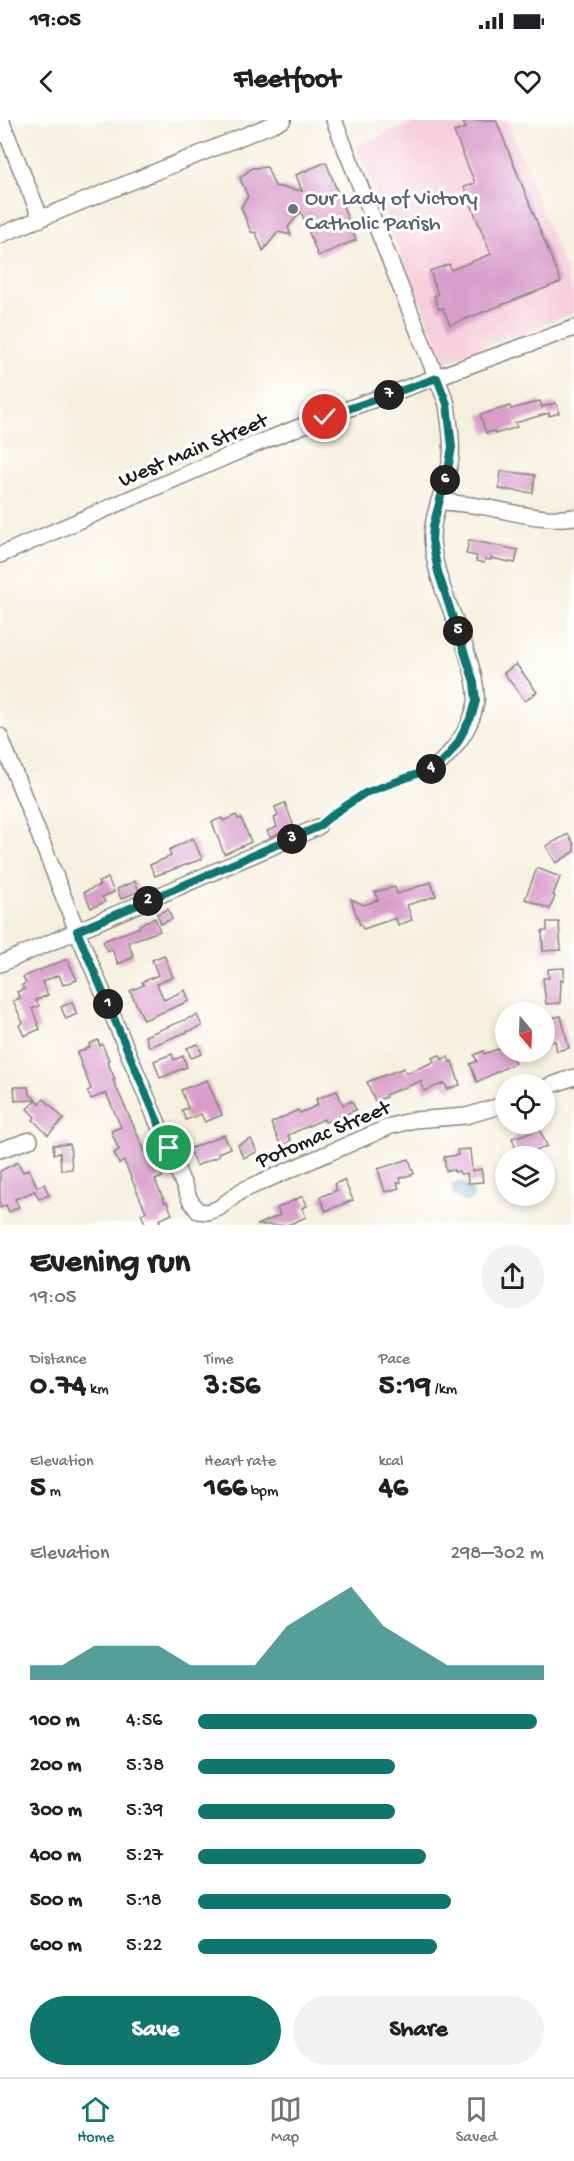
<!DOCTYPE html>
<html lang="en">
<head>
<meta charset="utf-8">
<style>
  :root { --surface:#fff; --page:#f2f2f2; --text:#202124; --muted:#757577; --line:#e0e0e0; --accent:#0f766e }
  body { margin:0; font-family:"Gochi Hand",sans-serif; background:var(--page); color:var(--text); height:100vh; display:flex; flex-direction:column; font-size:22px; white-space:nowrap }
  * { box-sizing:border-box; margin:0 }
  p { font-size:20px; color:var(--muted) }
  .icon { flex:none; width:33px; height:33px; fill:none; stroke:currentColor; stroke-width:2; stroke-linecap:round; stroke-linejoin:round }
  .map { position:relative; height:1105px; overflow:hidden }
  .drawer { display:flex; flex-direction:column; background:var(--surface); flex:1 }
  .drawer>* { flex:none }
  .needle { width:39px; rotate:161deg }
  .fabs { position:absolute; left:495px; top:882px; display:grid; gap:12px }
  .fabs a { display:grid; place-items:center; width:60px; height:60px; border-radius:50%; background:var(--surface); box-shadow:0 3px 9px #0003; font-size:30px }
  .pin { position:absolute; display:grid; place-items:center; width:51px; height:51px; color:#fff; margin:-26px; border:3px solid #fff; border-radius:50%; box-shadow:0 2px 6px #0007 }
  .km { position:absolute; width:30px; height:30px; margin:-15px; border-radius:50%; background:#222; color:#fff; font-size:16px; line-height:30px; text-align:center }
  .round { display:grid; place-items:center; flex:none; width:63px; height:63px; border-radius:32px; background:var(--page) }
  .head { display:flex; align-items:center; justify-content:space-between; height:102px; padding:0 30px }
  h1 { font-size:33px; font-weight:800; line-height:45px }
  .metrics { display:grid; grid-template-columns:repeat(3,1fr); gap:9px; height:102px; padding:6px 30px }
  .metrics div { display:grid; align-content:center }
  .metrics b { font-size:30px; font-weight:800 }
  .metrics small { font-size:16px; font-weight:400 }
  .metrics p { font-size:16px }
  .chart { height:168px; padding:12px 30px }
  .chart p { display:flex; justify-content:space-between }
  .chart svg { width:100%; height:108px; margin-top:6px; fill:var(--accent); opacity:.7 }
  .primary-button { display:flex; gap:12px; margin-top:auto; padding:12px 30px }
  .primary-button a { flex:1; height:69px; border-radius:36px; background:var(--accent); color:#fff; font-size:24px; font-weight:800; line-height:69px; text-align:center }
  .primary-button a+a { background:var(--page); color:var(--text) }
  ul { padding:0 30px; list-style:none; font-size:20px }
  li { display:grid; grid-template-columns:96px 72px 1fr; align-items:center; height:45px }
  li i { height:15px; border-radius:8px; background:var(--accent) }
  .status { display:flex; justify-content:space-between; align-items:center; height:42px; padding:0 30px; background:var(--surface); direction:ltr }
  .status svg { height:16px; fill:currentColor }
  header { display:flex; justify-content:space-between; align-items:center; height:78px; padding:0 30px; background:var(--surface); font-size:27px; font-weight:800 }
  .menu { display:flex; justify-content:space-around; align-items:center; height:84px; border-top:2px solid var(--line); background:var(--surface); font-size:16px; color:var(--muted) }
  .menu a { display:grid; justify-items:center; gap:3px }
  .menu .selected { color:var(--accent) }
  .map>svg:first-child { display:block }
  .built { fill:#f5cfdb }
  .water { fill:#70b5e6; stroke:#466881; stroke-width:1.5 }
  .building { fill:#d99dca }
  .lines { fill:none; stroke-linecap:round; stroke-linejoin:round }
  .minor-casing { stroke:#88867d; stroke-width:18 }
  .path { stroke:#88867d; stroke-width:2; stroke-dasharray:4.5 4.5; stroke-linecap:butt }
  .minor { stroke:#fff; stroke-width:15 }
  .route-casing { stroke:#fff; stroke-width:12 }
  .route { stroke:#0f766e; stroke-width:8 }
  .worship-dot { fill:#6b7280; stroke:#fff; stroke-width:2 }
  .labels { text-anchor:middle; stroke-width:6; stroke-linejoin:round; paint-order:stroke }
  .worship-label { font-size:22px; fill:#5b616d; stroke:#fff; text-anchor:start }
  .street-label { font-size:22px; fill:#1c1c1c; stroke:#fff }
</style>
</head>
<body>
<div class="status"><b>19:05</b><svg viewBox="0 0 49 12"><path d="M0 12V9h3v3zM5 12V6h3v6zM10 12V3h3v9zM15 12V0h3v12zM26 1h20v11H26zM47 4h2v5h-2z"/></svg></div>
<header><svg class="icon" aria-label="back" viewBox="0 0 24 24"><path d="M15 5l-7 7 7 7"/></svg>Fleetfoot<svg class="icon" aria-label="heart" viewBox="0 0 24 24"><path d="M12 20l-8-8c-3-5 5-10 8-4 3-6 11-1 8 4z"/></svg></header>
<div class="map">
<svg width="574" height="1105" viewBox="0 0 574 1105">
  <rect width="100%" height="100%" fill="#fff"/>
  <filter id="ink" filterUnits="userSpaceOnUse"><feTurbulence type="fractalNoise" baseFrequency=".0167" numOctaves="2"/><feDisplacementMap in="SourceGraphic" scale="12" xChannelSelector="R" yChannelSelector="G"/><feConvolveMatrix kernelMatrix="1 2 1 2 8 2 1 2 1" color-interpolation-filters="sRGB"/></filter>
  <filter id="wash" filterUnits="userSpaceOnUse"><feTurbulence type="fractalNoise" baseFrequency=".008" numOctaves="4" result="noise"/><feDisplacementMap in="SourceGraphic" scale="24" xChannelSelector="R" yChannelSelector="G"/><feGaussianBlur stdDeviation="1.35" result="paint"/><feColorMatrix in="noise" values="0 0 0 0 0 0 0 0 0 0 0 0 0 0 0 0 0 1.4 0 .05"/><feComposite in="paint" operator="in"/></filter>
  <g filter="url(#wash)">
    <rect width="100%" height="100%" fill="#f5f0de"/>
    <path class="built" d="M421,0h86l67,174v19l-129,49 -89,-217z"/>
    <path class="water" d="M463,1063l2,4 7,4 1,5 -2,3 -6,2 -11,-6 -1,-11z"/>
    <g id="blocks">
      <g class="building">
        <path d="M468,0h28l65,162 -111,43 -7,-17 -4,1 -5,-13 4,-1 -8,-24 19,-7 2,6 40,-16 -27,-67 11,-4 -21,-51 12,-4 -3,-6z"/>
        <path d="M326,42l30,78 -38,16 -17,-44 -13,15 3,8 -13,-3 -15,19 -7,-18 -5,-1 -10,-25 7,-10 -8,-19 12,-10 15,-1 8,19 27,5 -6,-16z"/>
        <path d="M540,281l2,6 14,-4 3,10 -10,3v-3l-34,10 2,4 -22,7 -1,-3 -8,2 -6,-18 30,-9 1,3z"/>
        <path d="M501,351l34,4 -2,18 -34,-4z"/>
        <path d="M469,420l49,10 -3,13 -24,-5v2l-6,-1 -1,4 -8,-2 1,-5 -11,-2z"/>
        <path d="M516,544l21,28 -12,9 -21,-28z"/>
        <path d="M285,683l9,24 -24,10 -3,-6 10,-4 -3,-9 4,-2 -3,-9z"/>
        <path d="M236,695l2,4 3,-1 10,24 -27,12 -12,-32 10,-4 1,3z"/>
        <path d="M568,714l6,10v8l-18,11 -10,-17z"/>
        <path d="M193,718l9,21 -47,17 -5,-11 21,-9 -2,-6z"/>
        <path d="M537,748l23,9 -7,18 2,1 -5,13 -25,-10z"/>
        <path d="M108,758l6,14 -12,5 3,5 -14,6 -7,-16 16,-7 -2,-3z"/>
        <path d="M135,761l4,10 -18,8 -4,-10z"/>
        <path d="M431,762l5,14 -29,9 5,15 -14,5 -2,-7 -33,11 -2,-4h-1l-9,-26 13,6 14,-5 -3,-8 7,-2 13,-3 2,7z"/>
        <path d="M168,789l4,10 -11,5 -4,-10z"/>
        <path d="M155,798l5,13 -32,11 6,15 -16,7 -6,-15 -5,2 -4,-10 37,-14 -1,-2z"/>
        <path d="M547,802h12l2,28 -18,1 -1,-20h5z"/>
        <path d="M164,835l9,22 -16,7 7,16 21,-10 4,11 -45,19 -14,-29 14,-6 -2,-3 16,-7 -6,-15z"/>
        <path d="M67,839l10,21 -14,5 -4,-10 -17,7 6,13 -12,5 3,6 -7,3 8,20 -16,7 -5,-11 4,-2 -10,-22 7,-3 -3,-6 7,-3 -2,-4 4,-2 -3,-6z"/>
        <path d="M564,848v12h-3l-1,23 -14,1 -3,-26h6l-1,-9z"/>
        <path d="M72,882l5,12 -11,5 -5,-12z"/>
        <path d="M197,895l5,11 -53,21 -4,-11z"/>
        <path d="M561,896l8,32 -12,3 -2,-10 -9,2v-24z"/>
        <path d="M98,920l2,6 2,-2 7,16 -2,1 8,18 -2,1 35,78 3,3 3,-2 8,18 -7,3 10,23 2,-1 5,12 -13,6 3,5h-16l-5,-11 5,-2 -22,-51 -5,3 -5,-11 5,-3 -8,-19 10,-4 -15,-34 -15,6 -4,-8 4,-2 -14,-36 13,-6 -1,-3z"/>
        <path d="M198,924l4,10 -11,4 -4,-10z"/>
        <path d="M506,926v6h4l5,11 -38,19 -7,-18 7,-3 -3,-6 9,-4 1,3z"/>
        <path d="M172,934l2,6 9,-4 4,11 -27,11 -6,-17z"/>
        <path d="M440,935l2,4 6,-2 2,5 2,-1 8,24 -13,4 -2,-6 -21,8 -3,-10 -36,14 1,2 -11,4 -8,-19 37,-14 2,5 28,-11 -2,-4z"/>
        <path d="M207,960l15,35 -17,7 -4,-8 -15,6 -4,-10 6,-2 -7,-18z"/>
        <path d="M14,967h14l1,6 7,7 -21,1z"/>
        <path d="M337,971l6,14 9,-4 4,9 -31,12 -1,-3 -36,16 3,6 -10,5 -10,-23 27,-13 2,3 18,-8 -2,-6z"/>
        <path d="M44,979l20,20 -16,16 -15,-15 2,-3 -8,-8 9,-9 3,3z"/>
        <path d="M540,1010l7,16 -20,8 -2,-5 -8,3 -5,-14z"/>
        <path d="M224,1015l6,13 -12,5 1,3 -23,10 -7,-17z"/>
        <path d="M251,1019l6,13 -14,6 -5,-13z"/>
        <path d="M70,1024l2,25 -11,1 -1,-17 -6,1 -1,-9z"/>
        <path d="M470,1029l2,22 9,-2 2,13 -15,1 -1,-10 -7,1 -1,-3 -5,1v-2l-8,1 -2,-14 14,-2 -1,-5z"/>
        <path d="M409,1039l5,15 -14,4 1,4 -4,1 2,5 -14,4 -7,-23z"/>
        <path d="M18,1042l5,10 6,-3 8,18 7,-3 5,11 -10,4 -4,-8 -20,8 4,8 -10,5 -3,-7 -6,3v-37z"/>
        <path d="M344,1060l9,20 -27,11 -6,-14 17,-7 -3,-6z"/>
        <path d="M303,1076l4,10 -5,2 4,9 -18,8h-31l23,-10 -3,-7z"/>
      </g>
    </g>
  </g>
  <g filter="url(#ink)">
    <use href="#blocks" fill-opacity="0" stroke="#88867d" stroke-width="1.5"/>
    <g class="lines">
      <g class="minor-casing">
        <g id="minor">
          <path d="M1,0l40,99"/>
          <path d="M334,0l113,284c2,18 6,36 4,54 -4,27 -19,53 -19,81 1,18 6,36 12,53 10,27 35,83 32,110 -4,25 -22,48 -40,65"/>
          <path d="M0,115l283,-115"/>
          <path d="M439,381c20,3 41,4 61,9 25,5 48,11 74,7"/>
          <path d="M0,435l251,-109 74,-29 249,-89"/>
          <path d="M0,616l77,195 113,269 8,11 10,1 11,-4 22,-17 150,-65 23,-6 52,-4 40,-12"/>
          <path d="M0,844l318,-137"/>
          <path d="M544,968l30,-11"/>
          <path d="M0,1030l30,-10"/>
        </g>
      </g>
      <path class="path" d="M326,700l39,-27 60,-22"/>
      <use href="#minor" class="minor"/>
    </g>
  </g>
  <g class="lines" filter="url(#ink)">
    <g class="route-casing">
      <path id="route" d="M169,1028l-92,-217 241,-104 17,-14 30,-20 71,-26 12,-11 10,-14 14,-27 4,-14 -2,-19 -36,-110 -6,-32 1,-14 15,-56 4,-23 -5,-43 -10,-26 -112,39"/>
    </g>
    <use href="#route" class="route"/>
  </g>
  <circle class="worship-dot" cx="293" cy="89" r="6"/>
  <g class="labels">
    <g class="worship-label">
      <text x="305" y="84">Our Lady of Victory<tspan x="305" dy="25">Catholic Parish</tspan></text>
    </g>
    <g class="street-label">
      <text transform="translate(192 328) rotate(-23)" y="8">West Main Street</text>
      <text transform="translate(322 1012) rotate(-23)" y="8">Potomac Street</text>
    </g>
  </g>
</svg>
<div class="fabs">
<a><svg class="needle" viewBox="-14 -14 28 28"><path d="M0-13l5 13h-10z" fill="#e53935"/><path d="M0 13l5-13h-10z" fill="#757577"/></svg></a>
<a><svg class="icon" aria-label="locate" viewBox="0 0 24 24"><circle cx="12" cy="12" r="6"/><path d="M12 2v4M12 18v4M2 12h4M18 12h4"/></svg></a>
<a><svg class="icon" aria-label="layers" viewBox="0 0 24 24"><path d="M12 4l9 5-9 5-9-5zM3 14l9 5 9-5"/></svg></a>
</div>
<div class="pin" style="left:169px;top:1028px;background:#1e9e55"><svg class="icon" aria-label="arrive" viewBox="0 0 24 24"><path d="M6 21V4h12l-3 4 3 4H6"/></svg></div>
<div class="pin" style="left:325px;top:297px;background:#d93025"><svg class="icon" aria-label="check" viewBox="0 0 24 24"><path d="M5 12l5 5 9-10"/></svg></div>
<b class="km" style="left:108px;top:884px">1</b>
<b class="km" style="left:148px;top:781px">2</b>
<b class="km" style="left:292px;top:719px">3</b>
<b class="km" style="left:431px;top:649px">4</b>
<b class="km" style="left:458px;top:511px">5</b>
<b class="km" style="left:445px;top:360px">6</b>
<b class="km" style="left:389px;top:275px">7</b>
</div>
<section class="drawer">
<div class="head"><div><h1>Evening run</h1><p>19:05</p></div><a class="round"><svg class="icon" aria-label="share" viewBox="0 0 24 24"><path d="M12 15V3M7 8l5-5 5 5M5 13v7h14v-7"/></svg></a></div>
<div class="metrics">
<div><p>Distance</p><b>0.74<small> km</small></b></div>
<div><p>Time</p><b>3:56</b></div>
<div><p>Pace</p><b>5:19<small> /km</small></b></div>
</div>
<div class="metrics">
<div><p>Elevation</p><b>5<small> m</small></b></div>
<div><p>Heart rate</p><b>166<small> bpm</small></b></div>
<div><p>kcal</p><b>46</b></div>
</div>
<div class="chart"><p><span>Elevation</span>298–302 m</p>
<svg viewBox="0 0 160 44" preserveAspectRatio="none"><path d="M0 44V38L10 38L20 30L30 30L40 30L50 38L60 38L70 38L80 22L90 14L100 6L110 22L120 30L130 38L140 38L150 38L160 38V44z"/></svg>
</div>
<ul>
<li><b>100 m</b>4:56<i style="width:98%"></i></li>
<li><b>200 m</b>5:38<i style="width:57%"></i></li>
<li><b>300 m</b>5:39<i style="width:57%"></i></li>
<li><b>400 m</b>5:27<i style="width:66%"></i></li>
<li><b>500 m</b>5:18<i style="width:73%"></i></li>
<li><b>600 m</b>5:22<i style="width:69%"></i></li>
</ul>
<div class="primary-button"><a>Save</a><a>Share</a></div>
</section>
<nav class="menu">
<a class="selected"><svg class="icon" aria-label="home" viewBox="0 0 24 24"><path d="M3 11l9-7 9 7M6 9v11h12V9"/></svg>Home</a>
<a><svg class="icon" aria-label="map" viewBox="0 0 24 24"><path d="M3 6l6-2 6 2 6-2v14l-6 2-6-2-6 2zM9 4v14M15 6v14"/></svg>Map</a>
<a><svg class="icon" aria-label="saved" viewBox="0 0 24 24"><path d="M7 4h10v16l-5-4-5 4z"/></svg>Saved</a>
</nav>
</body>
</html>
